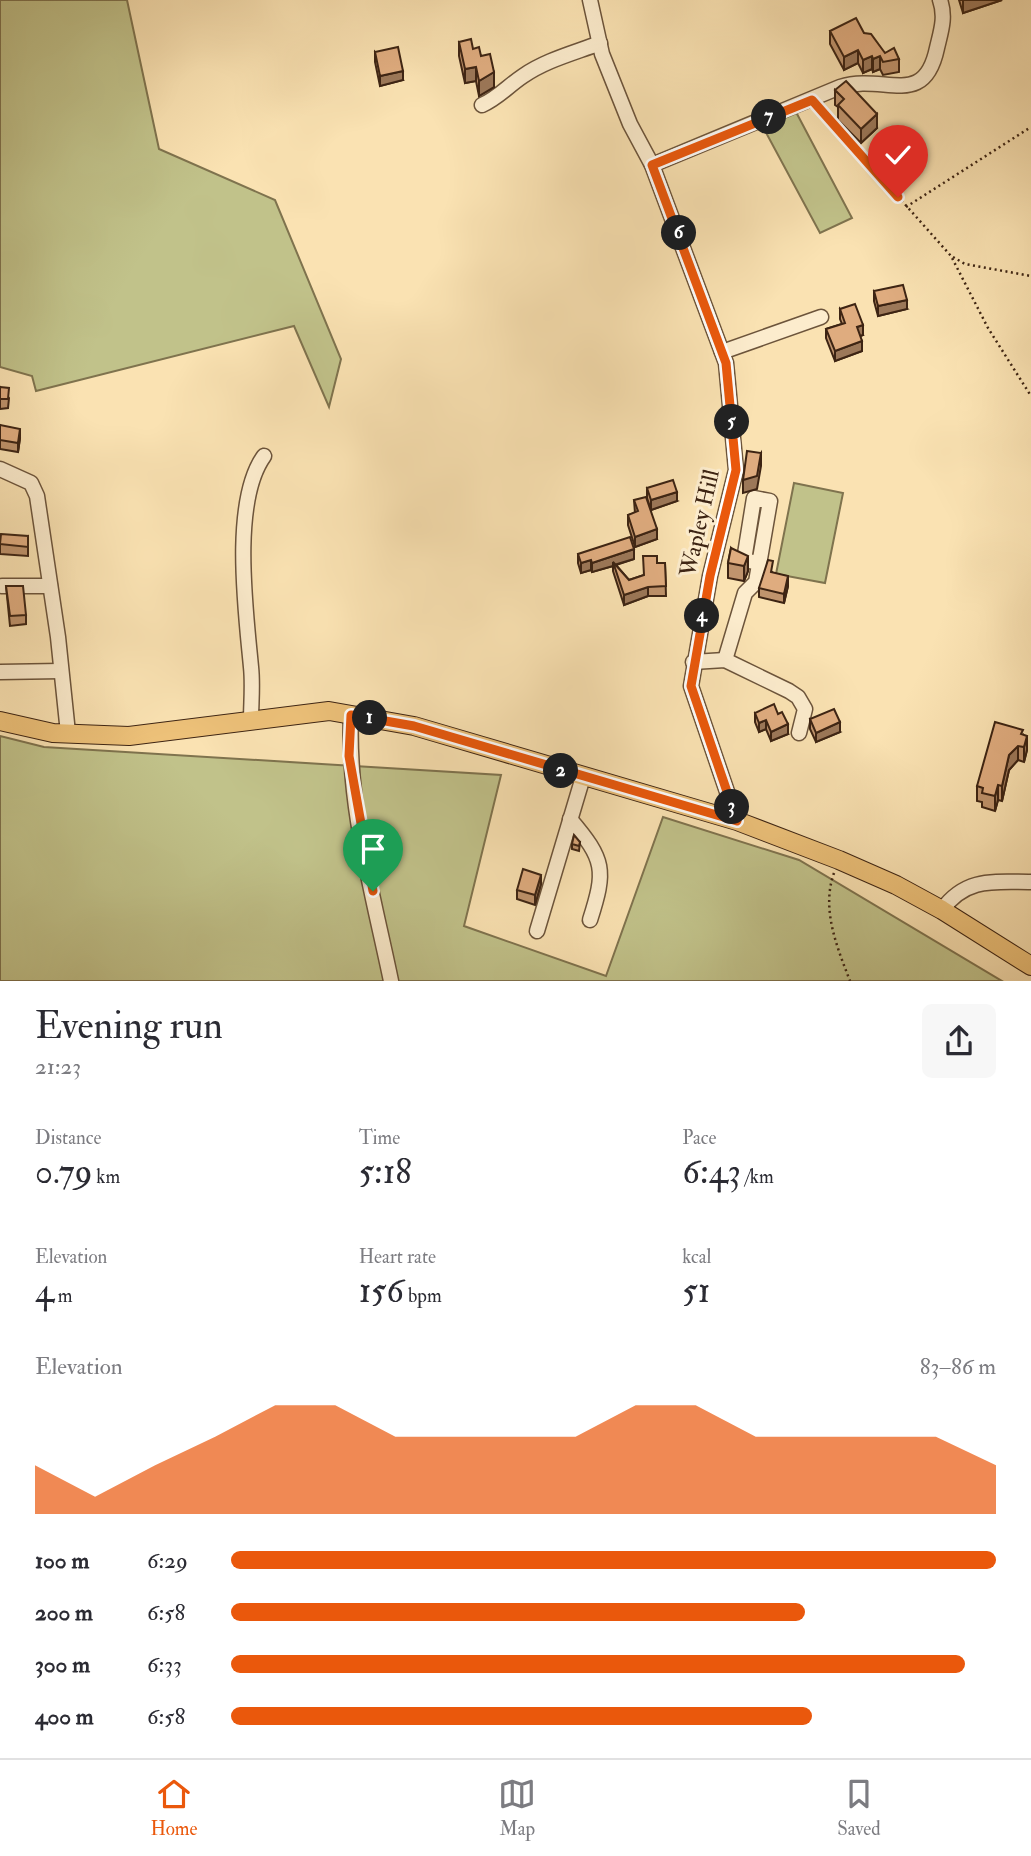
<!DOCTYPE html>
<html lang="en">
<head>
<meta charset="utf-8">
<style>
  :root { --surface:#fff; --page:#f7f7f7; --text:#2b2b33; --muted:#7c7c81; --line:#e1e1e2; --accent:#ea580c }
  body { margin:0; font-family:"IM FELL Double Pica",serif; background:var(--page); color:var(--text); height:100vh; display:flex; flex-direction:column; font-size:26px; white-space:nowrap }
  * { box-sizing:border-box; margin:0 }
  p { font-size:23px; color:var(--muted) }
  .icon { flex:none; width:38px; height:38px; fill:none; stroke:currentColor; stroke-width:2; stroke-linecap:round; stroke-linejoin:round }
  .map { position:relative; height:981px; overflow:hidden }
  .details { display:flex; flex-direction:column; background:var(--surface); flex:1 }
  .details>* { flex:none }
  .pin { position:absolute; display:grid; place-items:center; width:60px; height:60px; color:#fff; margin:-72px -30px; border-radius:50% 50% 50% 0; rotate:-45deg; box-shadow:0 0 7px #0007 }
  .pin .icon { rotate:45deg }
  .km { position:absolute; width:35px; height:35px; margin:-18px; border-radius:50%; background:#222; color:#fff; font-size:19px; line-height:35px; text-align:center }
  .round { display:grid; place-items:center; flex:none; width:74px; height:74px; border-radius:10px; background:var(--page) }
  .overview { display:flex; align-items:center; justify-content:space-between; height:119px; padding:0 35px }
  h1 { font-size:38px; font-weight:600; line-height:52px }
  .stats { display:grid; grid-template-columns:repeat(3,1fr); gap:10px; height:119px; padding:7px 35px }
  .stats div { display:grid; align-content:center }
  .stats b { font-size:35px; font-weight:600 }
  .stats small { font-size:19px; font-weight:400 }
  .stats p { font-size:19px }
  .chart { height:196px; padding:14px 35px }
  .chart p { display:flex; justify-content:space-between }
  .chart svg { width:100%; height:126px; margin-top:7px; fill:var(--accent); opacity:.7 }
  ul { padding:0 35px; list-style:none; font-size:23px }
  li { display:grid; grid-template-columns:112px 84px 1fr; align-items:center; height:52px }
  li i { height:18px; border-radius:9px; background:var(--accent) }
  .dock { display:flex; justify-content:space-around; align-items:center; height:98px; border-top:2px solid var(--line); background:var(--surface); font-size:19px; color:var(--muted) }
  .dock a { display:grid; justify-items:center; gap:4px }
  .dock .on { color:var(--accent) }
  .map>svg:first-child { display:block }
  .green { fill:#c1c28a; stroke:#7f734e; stroke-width:2 }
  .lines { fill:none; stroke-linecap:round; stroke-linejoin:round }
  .minor-casing { stroke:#6c543b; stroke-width:17 }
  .major-casing { stroke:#3d2413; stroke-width:20 }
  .path { stroke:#3d2413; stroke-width:2.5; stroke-dasharray:2 3.5; stroke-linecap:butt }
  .minor { stroke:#fceccd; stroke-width:14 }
  .major { stroke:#edc179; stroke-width:18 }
  .wall { fill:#c0946d; stroke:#3d2413; stroke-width:2 }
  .shaded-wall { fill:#9c7859; stroke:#3d2413; stroke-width:2 }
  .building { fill:#dfac7f; stroke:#3d2413; stroke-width:2 }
  .route-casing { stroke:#fff; stroke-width:14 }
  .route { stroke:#ea580c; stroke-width:9 }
  .labels { text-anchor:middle; stroke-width:6; stroke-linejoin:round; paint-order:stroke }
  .street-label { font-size:23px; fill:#3d2413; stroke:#fceccd }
</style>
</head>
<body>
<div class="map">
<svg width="1031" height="981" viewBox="0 0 1031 981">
  <rect width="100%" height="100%" fill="#fae2b2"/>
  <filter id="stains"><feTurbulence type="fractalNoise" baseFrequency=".00286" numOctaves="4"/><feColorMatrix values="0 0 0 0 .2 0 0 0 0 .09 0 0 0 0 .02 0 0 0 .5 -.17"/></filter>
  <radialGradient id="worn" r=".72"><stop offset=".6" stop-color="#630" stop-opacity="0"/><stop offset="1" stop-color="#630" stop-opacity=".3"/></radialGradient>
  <g class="green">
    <path d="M0,0h127l32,149 116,51 66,159 -12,48 -35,-81 -258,65 -4,-15 -32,-9z"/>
    <path d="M796,112l56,106 -32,15 -57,-106z"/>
    <path d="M794,483l49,10 -18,90 -49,-9z"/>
    <path d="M0,736l44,11 457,28 -37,151 142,50 57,-159 136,43 203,121h-1002z"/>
  </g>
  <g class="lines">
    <g class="minor-casing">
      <g id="minor">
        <path d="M590,0l12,54 28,70 22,41 74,198 10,107 -26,106 -19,110 46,135"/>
        <path d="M482,105c16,-7 26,-19 41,-29 23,-16 51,-23 77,-33"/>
        <path d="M652,165l188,-78c45,-14 84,23 97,-39 4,-17 9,-31 3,-48"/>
        <path d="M722,352l99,-35"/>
        <path d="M0,469l31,14 6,13 21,141 10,96"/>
        <path d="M2,586h48"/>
        <path d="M725,660l20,-67 11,-11 14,-81 -16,-3 -10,62 15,3"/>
        <path d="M693,662l32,-2 64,31 9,6 7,12 -6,24"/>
        <path d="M0,672l61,-1"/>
        <path d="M351,715c-4,89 22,179 40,266"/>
        <path d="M251,721c0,-18 2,-36 0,-54 -5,-54 -20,-165 13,-211"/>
        <path d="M570,819c35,41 36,51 20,101"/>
        <path d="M942,910c24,-33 52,-28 89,-28"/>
        <path d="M537,931l46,-154"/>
      </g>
    </g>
    <g class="major-casing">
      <path id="major" d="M0,721l53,12 76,3 200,-25 85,15 323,95 102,39 57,25 46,25 89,56"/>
    </g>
    <g class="path">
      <path d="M821,110l130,146 37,72 43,68"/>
      <path d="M906,207l125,-80"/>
      <path d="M953,257l12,7 66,12"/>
      <path d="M834,873c-13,36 3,74 16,108"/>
    </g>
    <use href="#minor" class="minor"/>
    <use href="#major" class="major"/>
  </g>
  <g class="wall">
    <path d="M959,0h43l-39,13z"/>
    <path d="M830,31l34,2 21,20 14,6v13l-16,3 -3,-6 -7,3 -1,-3 -9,4 -5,-10 -14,7 -14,-26z"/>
    <path d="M459,42l14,7 8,7 13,31 -15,9 -3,-15 -11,2 -6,-27z"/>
    <path d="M375,52l28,28 -23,6 -5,-24z"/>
    <path d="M835,90l42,38 -16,15 -23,-23v-13l-3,-2z"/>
    <path d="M874,291l33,18 -29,7 -4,-15z"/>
    <path d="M840,309l23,26 -3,1 2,15 -27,10 -9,-23v-9l16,-5 -2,-5z"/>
    <path d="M0,387l9,11 -1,10 -8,1z"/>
    <path d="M0,425l20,13 -2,14 -18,-3z"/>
    <path d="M647,488l30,13 -26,9 -4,-12z"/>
    <path d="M634,500l23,39 -22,8 -7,-22v-10l7,-2z"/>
    <path d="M28,536v20l-28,-2v-13z"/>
    <path d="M731,548l17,23 -4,10 -16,-3v-15z"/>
    <path d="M578,554l56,5 -18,6 13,15 15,-5 13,-12h8l1,33h-18l-24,9 -11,-34v-5l-21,6 -1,-2 -10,3 -3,-10z"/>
    <path d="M772,572l16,14 -4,17 -25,-6v-9z"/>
    <path d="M6,586l20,29v9l-16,2z"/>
    <path d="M755,713l33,21 -17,7 -5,-12 -7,3 -4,-10z"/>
    <path d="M810,719l30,13 -24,10 -6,-13z"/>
    <path d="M1023,735l4,15 -3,12 -6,-2 -9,10 -7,31 -4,-1 -3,11 -13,-4v-5l-5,-1v-15z"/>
    <path d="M580,842l-1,9 -7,-2v-5z"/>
    <path d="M541,884l-6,21 -18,-6v-9z"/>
  </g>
  <g class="shaded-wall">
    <path d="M963,0h39l-39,13z"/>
    <path d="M858,50v13l-14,7v-13z"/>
    <path d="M872,56v13l-9,4v-13z"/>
    <path d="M880,56v13l-7,3v-13z"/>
    <path d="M476,67v14l-11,2v-14z"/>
    <path d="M403,71v9l-23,6v-10z"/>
    <path d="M494,72v15l-15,9v-15z"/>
    <path d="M877,114v14l-16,15v-14z"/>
    <path d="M907,300v9l-29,7v-10z"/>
    <path d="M863,325v10l-6,2v-10z"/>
    <path d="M862,341v10l-27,10v-10z"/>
    <path d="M20,429v9l-2,14v-9z"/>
    <path d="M761,453v13l-4,23 -14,4v-13z"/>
    <path d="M677,492v9l-26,9v-10z"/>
    <path d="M657,529v10l-22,8v-10z"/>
    <path d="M634,549v10l-20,6 -1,-3v4l-21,6v-9z"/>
    <path d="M748,556v15l-4,10v-15z"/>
    <path d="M591,560v10l-10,3v-10z"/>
    <path d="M788,576v10l-4,17v-9z"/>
    <path d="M648,587v9l-24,9v-10z"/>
    <path d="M766,720v9l-7,3v-9z"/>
    <path d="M840,722v10l-24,10v-9z"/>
    <path d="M788,724v10l-17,7v-9z"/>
    <path d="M1027,736v14l-3,12v-15z"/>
    <path d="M1018,746v14l-9,10 -7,31v-15l7,-31z"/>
    <path d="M998,785v15l-3,11v-15z"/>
    <path d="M541,875v9l-6,21v-10z"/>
  </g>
  <g class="building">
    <path d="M856,18l8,15 7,1 14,19 9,-5 5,11 -16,3 -3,-6 -7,3 -1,-3 -9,4 -5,-10 -14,7 -14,-26z"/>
    <path d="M471,39l2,10 6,-2 2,9 9,-2 4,18 -15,9 -3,-14 -11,2 -6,-27z"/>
    <path d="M398,47l5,24 -23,5 -5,-24z"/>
    <path d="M846,81l31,33 -16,15 -23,-24 6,-6 -9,-9z"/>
    <path d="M903,285l4,15 -29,6 -4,-15z"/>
    <path d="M855,304l8,21 -6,2 5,14 -27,10 -9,-22 19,-6 -5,-14z"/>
    <path d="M0,387l9,1 -1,11h-8z"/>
    <path d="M0,425l20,4 -2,14 -18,-3z"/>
    <path d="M747,451l14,2 -4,23 -14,4z"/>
    <path d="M673,480l4,12 -26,8 -4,-12z"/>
    <path d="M646,497l11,32 -22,8 -7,-22 10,-4 -4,-11z"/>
    <path d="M1,534l27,2v11l-28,-3z"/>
    <path d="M630,537l4,12 -42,14 -1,-3 -10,3 -3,-9z"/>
    <path d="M731,548l17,8 -4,10 -16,-3z"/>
    <path d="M643,556h14v7h8l1,23 -18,1 -24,8 -11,-33 16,18 15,-5z"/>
    <path d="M768,560l5,1 -2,11 17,4 -4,18 -25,-6z"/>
    <path d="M6,586h17l3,29 -16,1z"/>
    <path d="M774,704l4,10 4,-2 6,12 -17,8 -5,-12 -7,3 -4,-10z"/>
    <path d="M834,709l6,13 -24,11 -6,-14z"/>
    <path d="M995,722l28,8 -2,4 6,2 -3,11 -6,-1 -9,9 -7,31 -4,-1 -3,11 -13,-3 1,-5 -6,-2z"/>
    <path d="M574,835l6,7 -1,4 -7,-2z"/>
    <path d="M523,869l18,6 -6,20 -18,-5z"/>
  </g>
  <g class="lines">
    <g class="route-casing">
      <path id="route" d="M373,891l-24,-135 2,-41 63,11 323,95 -46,-135 19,-110 26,-106 -10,-107 -74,-198 160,-65 86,97"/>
    </g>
    <use href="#route" class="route"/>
  </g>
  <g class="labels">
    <g class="street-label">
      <text transform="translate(699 523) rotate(-77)" y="8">Wapley Hill</text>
    </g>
  </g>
  <rect width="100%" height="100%" filter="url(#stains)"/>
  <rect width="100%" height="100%" fill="url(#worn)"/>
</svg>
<div class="pin" style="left:373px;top:891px;background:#1e9e55"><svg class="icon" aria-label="arrive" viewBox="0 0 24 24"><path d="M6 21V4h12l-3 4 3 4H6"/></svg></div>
<div class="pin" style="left:898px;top:197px;background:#d93025"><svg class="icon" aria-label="check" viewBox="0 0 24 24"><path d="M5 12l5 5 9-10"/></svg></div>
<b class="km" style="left:370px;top:718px">1</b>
<b class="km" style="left:561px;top:771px">2</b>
<b class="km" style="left:732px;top:807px">3</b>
<b class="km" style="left:702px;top:616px">4</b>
<b class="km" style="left:732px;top:422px">5</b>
<b class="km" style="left:679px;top:233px">6</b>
<b class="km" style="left:769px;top:117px">7</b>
</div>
<section class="details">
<div class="overview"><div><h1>Evening run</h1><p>21:23</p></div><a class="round"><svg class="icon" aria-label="share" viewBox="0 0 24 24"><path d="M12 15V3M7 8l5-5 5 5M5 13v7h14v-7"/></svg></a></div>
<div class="stats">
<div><p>Distance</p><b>0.79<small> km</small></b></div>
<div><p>Time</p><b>5:18</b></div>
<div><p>Pace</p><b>6:43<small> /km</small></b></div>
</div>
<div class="stats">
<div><p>Elevation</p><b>4<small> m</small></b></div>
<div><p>Heart rate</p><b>156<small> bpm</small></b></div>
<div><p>kcal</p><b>51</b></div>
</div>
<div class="chart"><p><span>Elevation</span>83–86 m</p>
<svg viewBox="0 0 160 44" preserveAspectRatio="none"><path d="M0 44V27L10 38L20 27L30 17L40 6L50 6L60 17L70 17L80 17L90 17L100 6L110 6L120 17L130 17L140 17L150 17L160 27V44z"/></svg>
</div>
<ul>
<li><b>100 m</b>6:29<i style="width:100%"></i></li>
<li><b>200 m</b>6:58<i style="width:75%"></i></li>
<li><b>300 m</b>6:33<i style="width:96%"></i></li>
<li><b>400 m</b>6:58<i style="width:76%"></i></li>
</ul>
</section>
<nav class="dock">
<a class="on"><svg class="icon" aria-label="home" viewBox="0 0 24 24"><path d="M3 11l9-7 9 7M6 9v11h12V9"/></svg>Home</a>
<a><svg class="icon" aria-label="map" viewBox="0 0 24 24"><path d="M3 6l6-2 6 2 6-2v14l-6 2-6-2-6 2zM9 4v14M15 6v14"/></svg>Map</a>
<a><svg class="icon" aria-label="saved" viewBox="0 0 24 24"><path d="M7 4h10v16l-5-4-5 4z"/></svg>Saved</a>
</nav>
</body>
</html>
